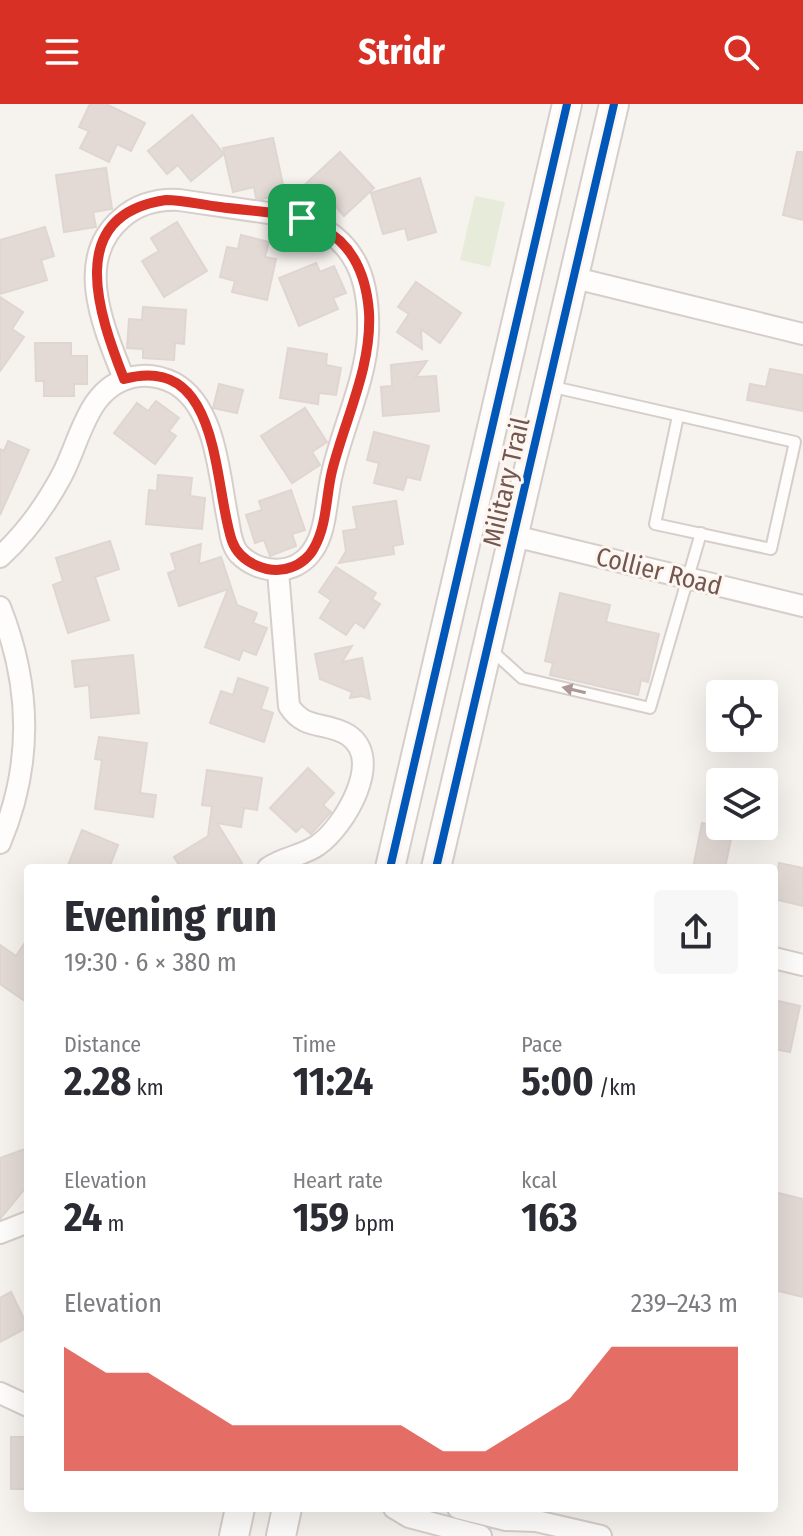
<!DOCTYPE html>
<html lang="en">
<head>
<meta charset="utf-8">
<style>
  :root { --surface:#fff; --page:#f7f7f7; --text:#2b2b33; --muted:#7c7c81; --accent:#d93025 }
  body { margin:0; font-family:"Fira Sans Condensed",sans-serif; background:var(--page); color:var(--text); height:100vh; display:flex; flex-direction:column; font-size:30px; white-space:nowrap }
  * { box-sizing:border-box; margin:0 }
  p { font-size:26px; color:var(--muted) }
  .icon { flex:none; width:44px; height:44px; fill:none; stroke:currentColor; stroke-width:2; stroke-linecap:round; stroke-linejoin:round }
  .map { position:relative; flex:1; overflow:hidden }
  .details { position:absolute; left:24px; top:760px; width:754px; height:648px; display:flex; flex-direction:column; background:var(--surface); border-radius:8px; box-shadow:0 8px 32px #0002 }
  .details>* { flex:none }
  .tools { position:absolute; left:706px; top:576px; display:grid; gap:16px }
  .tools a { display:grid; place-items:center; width:72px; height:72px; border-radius:8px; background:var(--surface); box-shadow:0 8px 32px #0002; font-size:40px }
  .pin { position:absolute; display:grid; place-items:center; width:68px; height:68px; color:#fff; margin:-34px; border-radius:16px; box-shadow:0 4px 12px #0006 }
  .round { display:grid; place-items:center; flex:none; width:84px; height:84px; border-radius:8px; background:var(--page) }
  .overview { display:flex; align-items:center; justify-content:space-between; height:136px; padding:0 40px }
  h1 { font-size:44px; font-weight:700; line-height:60px }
  .metrics { display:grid; grid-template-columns:repeat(3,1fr); gap:12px; height:136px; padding:8px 40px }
  .metrics div { display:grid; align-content:center }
  .metrics b { font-size:40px; font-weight:700 }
  .metrics small { font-size:22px; font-weight:400 }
  .metrics p { font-size:22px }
  .chart { height:224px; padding:16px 40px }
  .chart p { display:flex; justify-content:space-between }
  .chart svg { width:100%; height:144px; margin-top:8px; fill:var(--accent); opacity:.7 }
  header { display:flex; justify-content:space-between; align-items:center; height:104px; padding:0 40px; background:var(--accent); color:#fff; font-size:36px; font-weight:700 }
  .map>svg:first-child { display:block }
  .green { fill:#e7ecda }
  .building { fill:#e3dad6; stroke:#dfd5d1; stroke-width:2 }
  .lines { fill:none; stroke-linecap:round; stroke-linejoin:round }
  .lane-casing { stroke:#d6ceca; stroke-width:14 }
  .street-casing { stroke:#d6ceca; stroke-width:24 }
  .secondary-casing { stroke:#d6ceca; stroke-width:32 }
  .lane { stroke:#fefdfc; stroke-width:10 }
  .street { stroke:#fefdfc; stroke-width:20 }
  .secondary { stroke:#fefdfc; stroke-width:28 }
  .cycleway-casing { stroke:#fdf6f0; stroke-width:13 }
  .cycleway { stroke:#0057b8; stroke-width:8 }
  .oneway { fill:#ab9995 }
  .route-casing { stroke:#fff; stroke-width:16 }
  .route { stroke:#d93025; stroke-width:10 }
  .labels { text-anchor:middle; stroke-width:6; stroke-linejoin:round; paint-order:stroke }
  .street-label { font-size:26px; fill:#735650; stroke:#fdf6f0 }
</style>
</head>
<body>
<header><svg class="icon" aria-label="menu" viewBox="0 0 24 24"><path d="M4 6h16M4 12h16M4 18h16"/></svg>Stridr<svg class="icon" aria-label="search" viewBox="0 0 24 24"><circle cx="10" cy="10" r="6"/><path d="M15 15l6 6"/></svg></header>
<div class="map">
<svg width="803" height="1432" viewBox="0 0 803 1432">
  <rect width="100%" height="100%" fill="#f6f2ee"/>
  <path class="green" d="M475,92l30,6 -15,65 -30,-7z"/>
  <g class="building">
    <path d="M90,0h16l39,19 -14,28 -14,-7 -8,18 -29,-14 9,-17 -10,-4z"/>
    <path d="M192,11l32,39 -33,27 -13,-16 -11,9 -19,-23z"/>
    <path d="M273,34l12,56 -23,5 -6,-1 -2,-11 -21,5 -10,-44z"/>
    <path d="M340,48l34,36 -30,28 -13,-15 -11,11 -21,-22z"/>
    <path d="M797,48h6v68l-20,-5z"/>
    <path d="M106,64l6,41 -19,3 3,15 -32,5 -8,-57z"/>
    <path d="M420,74l16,54 -28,8 -3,-12 -22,6 -12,-41z"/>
    <path d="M177,118l30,49 -43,26 -22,-36 17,-10 -8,-13z"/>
    <path d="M45,123l9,29 -13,4 6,20 -47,14v-54z"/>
    <path d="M241,131l28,7 -4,15 11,2 -9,41 -35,-8 3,-11 -15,-4 7,-30 11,2z"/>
    <path d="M316,159l4,9 14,-6 12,27 -13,5 5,11 -39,17 -20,-48z"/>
    <path d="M416,178l45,31 -21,30 -19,-14 1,20 -25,-17 12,-18 -11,-7z"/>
    <path d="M0,193l23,15 -11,17 12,8 -24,34z"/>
    <path d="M143,203l43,3 -2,34 -9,-1 -1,17 -31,-2v-9l-16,-1 2,-29 13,1z"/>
    <path d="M35,239h36v13h16v28h-13v12h-30v-15h-8z"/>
    <path d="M288,244l39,6 -1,11 15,3 -5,27 -17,-2 -1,11 -38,-6z"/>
    <path d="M427,257l-11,16 20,-1 3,35 -56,5 -2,-29 11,-1 -1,-21z"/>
    <path d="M770,265l33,6v36l-56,-11 3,-16 16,3z"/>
    <path d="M219,280l24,6 -6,23 -24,-5z"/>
    <path d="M156,297l23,17 -10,13 7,5 -21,28 -41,-31 23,-30 11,8z"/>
    <path d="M305,304l22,34 -15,10 8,13 -28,18 -31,-47z"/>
    <path d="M374,328l55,14 -9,34 -13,-3 -4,13 -29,-7 5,-20 -12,-3z"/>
    <path d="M8,337l21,9 -29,65v-66l4,2z"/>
    <path d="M158,371l34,3 -2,18 15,2 -3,31 -56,-5 3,-34 8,1z"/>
    <path d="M291,386l14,40 -13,4 4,12 -26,10 -6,-16 -9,3 -9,-28 16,-5 -3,-9z"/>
    <path d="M396,397l7,43 -10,2 1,8 -55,9 7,-12 -3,-20 14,-2 -4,-22z"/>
    <path d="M110,437l9,28 -24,8 14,43 -41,13 -15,-48 10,-4 -7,-23z"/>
    <path d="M201,440l-2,20 22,-7 16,48 20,8 -4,10 14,5 -11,27 -13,-5 -4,10 -34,-13 23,-58 -49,17 -11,-33 8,-3 -5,-16z"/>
    <path d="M336,463l40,26 -4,6 8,5 -16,24 -9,-6 -9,13 -26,-17 11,-18 -12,-8z"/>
    <path d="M560,489l50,12 -4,17 53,12 -11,48 -7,-2 -3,15 -88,-20 3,-12 -8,-2z"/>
    <path d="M352,542l-10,16 20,-4 8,41 -8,-3 -12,2 2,-6 -32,-13 -5,-25z"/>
    <path d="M133,551l6,58 -48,5 -2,-33 -14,2 -3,-26z"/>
    <path d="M238,574l30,10 -7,21 12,4 -9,29 -54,-19 11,-32 12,4z"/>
    <path d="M99,633l48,6 -7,50 16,2 -3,22 -58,-8 7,-49 -7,-1z"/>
    <path d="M308,664l26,25 -11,12 8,7 -20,22 -9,-8 -6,6 -26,-24z"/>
    <path d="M207,666l55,8 -5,32 -13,-2 -3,19 -24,-4 25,40 -8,5h-53l-7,-11 34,-21 4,-30 -10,-1z"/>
    <path d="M702,719l31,6 -8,39h-32z"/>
    <path d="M82,726l36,15 -9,23h-42z"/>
    <path d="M779,759l24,5v38l-29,-7z"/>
    <path d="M28,834v65l-28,-19v-39l16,11z"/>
    <path d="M774,896l26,6 -10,46 -16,-3z"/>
    <path d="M28,1044v37l-28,34v-61z"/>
    <path d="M774,1088l29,7v98l-29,-7z"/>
    <path d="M11,1188l17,35 -28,15v-44z"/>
    <rect x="11" y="1333" width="17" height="52"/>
  </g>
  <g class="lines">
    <g class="lane-casing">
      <g id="lane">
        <path d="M549,282c82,19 164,38 246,56l-24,107 -116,-25 23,-108"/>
        <path d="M490,545l32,29 128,30 51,-175"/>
      </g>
    </g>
    <g class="street-casing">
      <g id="street">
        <path d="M575,174l228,56"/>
        <path d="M514,432l289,70"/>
        <path d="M0,453c25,-23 46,-52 62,-82 19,-36 25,-88 71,-98 14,-3 29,0 41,6 43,24 45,95 54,137 2,11 3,25 11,34 21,21 57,22 74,-4 14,-20 13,-53 19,-76 10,-46 34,-93 36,-140 2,-56 -12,-95 -66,-116l-123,-18c-21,-1 -41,4 -57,18 -50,42 -17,112 2,161"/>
        <path d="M0,503c31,78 33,158 0,236"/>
        <path d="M268,764c15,-11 35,-12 50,-23 26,-18 67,-86 30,-110 -22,-14 -43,-4 -59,-29l-11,-135"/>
        <path d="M774,854l29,7"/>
        <path d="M0,1129l28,-11"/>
        <path d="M0,1289l28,13"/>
        <path d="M394,1404l15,9 72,19"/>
        <path d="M458,1404l48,12 30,1 65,15"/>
      </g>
    </g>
    <g class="secondary-casing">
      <g id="secondary">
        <path d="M390,764l177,-764"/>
        <path d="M436,764l178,-764"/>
        <path d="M234,1432l6,-28"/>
        <path d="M281,1432l6,-28"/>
      </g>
    </g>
    <use href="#lane" class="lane"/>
    <use href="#street" class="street"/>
    <use href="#secondary" class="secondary"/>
    <g class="cycleway-casing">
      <g id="cycleway">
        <path d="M390,764l177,-764"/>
        <path d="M436,764l178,-764"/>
      </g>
    </g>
    <use href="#cycleway" class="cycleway"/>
  </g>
  <defs><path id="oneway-solid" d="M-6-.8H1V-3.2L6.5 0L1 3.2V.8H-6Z" transform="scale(2)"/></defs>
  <use class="oneway" href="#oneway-solid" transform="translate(574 586) rotate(-167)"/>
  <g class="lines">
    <g class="route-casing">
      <path id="route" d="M166,96c18,0 36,5 54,7 42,6 87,3 120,34 20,19 27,45 29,71 3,55 -24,107 -37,159 -6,24 -5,55 -18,77 -4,8 -13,16 -22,19 -22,9 -52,-4 -60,-26 -19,-55 -10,-189 -108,-162 -25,-64 -61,-164 42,-179z"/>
    </g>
    <use href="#route" class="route"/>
  </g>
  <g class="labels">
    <g class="street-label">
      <text transform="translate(506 378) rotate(-77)" y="9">Military Trail</text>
      <text transform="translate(659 467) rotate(14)" y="9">Collier Road</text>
    </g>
  </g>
</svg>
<div class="tools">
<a><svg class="icon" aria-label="locate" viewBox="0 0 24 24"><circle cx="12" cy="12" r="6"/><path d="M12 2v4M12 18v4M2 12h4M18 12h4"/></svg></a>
<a><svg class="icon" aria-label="layers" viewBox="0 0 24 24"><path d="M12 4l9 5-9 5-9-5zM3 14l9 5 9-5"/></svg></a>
</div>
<div class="pin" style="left:302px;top:114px;background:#1e9e55"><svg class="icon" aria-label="arrive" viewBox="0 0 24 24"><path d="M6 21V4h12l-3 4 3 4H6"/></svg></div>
<section class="details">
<div class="overview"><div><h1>Evening run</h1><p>19:30 · 6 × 380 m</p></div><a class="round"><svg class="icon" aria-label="share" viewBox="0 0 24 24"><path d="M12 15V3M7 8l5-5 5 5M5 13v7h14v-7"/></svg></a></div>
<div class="metrics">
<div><p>Distance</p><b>2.28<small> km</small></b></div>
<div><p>Time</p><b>11:24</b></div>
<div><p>Pace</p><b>5:00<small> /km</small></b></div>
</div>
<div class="metrics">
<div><p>Elevation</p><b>24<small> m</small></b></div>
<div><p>Heart rate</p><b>159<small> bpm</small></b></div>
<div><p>kcal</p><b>163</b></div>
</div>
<div class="chart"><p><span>Elevation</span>239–243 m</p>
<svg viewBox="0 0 160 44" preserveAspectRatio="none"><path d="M0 44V6L10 14L20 14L30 22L40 30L50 30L60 30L70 30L80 30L90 38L100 38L110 30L120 22L130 6L140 6L150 6L160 6V44z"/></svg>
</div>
</section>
</div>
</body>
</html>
